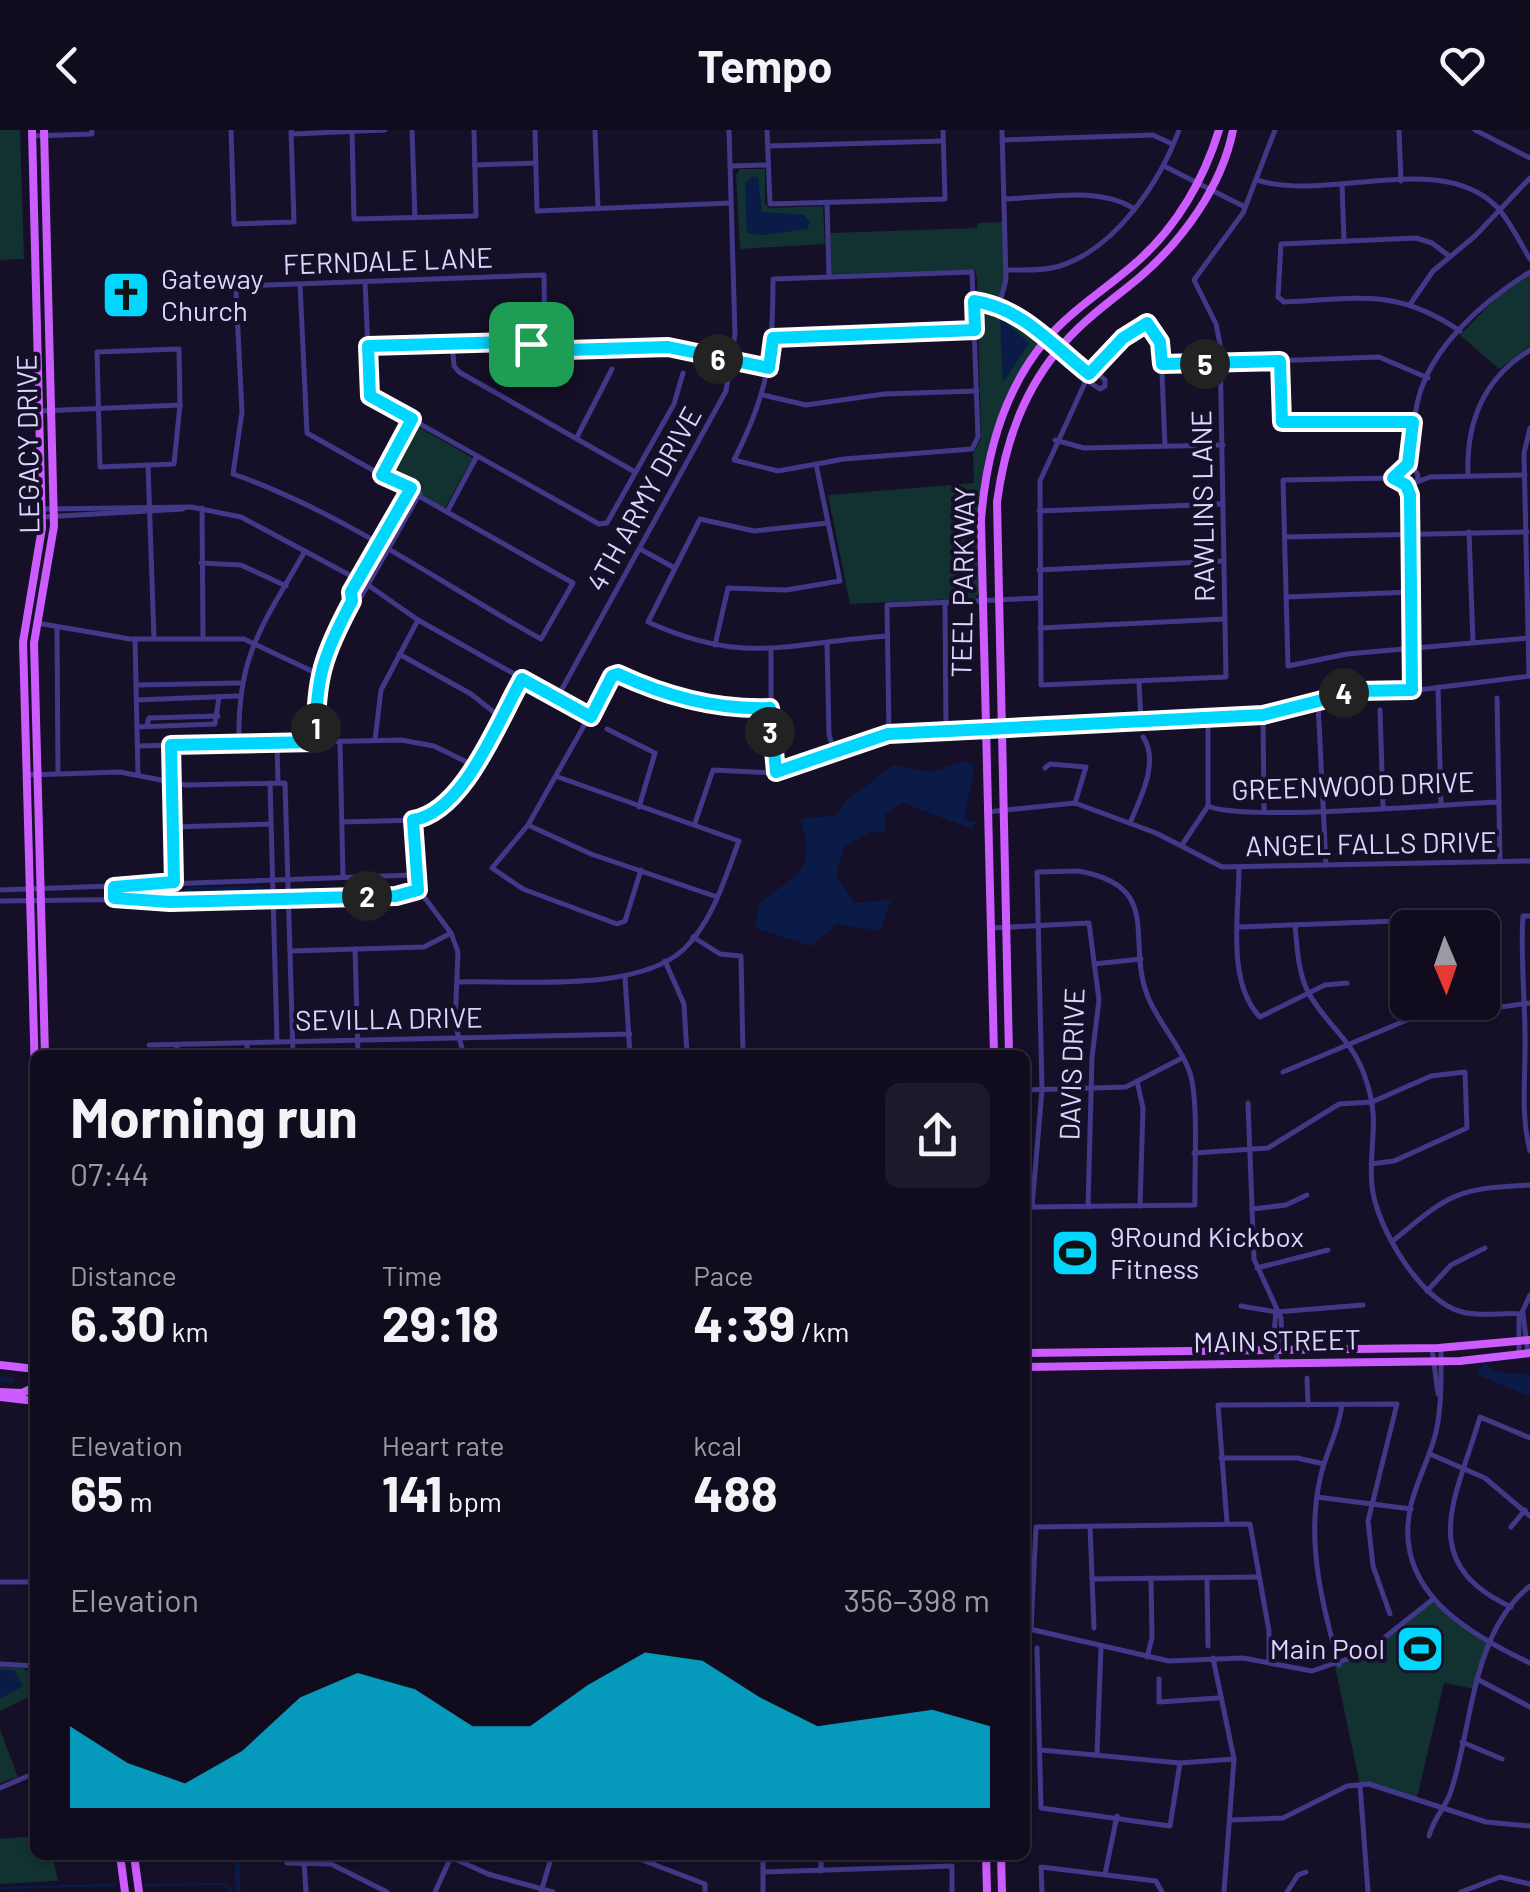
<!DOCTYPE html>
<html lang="en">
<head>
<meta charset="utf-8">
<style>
  :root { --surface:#100b1d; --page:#1e192a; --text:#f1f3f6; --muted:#9c9ba4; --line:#302b3b; --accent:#01d6ff }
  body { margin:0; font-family:Barlow,sans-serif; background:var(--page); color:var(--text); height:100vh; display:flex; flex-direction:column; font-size:38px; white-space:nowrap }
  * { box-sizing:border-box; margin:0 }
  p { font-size:32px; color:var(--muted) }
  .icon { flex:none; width:55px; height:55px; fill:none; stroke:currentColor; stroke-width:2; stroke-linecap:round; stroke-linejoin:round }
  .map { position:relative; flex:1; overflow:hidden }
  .details { position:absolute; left:30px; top:920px; width:1000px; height:810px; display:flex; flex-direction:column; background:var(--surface); border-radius:15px; box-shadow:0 2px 8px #0004,0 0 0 2px var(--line) }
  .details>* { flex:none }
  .needle { width:65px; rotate:178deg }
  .buttons { position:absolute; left:1390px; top:780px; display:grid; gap:20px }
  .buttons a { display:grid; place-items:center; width:110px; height:110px; border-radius:15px; background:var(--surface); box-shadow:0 2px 8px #0004,0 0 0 2px var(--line); font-size:50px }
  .pin { position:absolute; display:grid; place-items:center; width:85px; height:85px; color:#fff; margin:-42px; border-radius:20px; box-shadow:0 5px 15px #0006 }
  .km { position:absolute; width:50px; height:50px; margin:-25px; border-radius:50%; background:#222; color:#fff; font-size:28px; line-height:50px; text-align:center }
  .round { display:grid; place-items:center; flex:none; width:105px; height:105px; border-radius:15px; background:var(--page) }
  .summary { display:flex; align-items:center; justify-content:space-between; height:170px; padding:0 40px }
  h1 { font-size:55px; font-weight:700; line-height:75px }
  .stats { display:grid; grid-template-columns:repeat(3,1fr); gap:15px; height:170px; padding:10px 40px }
  .stats div { display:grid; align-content:center }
  .stats b { font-size:50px; font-weight:700 }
  .stats small { font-size:28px; font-weight:400 }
  .stats p { font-size:28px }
  .chart { height:280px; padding:20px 40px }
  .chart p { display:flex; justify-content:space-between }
  .chart svg { width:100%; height:180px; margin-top:10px; fill:var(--accent); opacity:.7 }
  header { display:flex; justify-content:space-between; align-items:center; height:130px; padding:0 40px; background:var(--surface); font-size:45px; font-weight:700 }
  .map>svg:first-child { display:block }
  .green { fill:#123131 }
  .water { fill:#091b46 }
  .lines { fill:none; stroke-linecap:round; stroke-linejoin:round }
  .stream { stroke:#091b46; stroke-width:2.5 }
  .canal { stroke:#091b46; stroke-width:5 }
  .minor { stroke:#413987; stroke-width:5 }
  .major { stroke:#cc5cff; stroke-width:8 }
  .route-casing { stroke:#fff; stroke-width:20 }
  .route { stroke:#01d6ff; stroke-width:12 }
  .labels { text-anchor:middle; stroke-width:8; stroke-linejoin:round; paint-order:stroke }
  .street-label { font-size:28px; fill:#ddd5ff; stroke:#150f27 }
  .poi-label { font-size:28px; fill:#ddd5ff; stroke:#150f27; text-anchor:start }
</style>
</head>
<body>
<header><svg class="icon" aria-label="back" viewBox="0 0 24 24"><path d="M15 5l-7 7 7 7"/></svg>Tempo<svg class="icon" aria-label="heart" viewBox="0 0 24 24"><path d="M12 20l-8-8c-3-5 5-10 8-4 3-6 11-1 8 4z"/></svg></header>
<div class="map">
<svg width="1530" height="1762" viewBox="0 0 1530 1762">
  <rect width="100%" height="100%" fill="#150f27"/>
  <g class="green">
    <path d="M0,0h20l4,129 -24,1z"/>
    <path d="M740,39h25v34l4,5 54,-2 2,38 -85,5 -4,-74z"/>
    <path d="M1003,92l1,59 -7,26 44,33c-58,89 -59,149 -61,252l-5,6 -125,6 -22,-109 146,-12 -1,-30 8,-14 -4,-161 -2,-8 -144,4 -1,-41 147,-5 1,-5z"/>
    <path d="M1530,145v71l-31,23 -39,-34 36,-37z"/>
    <path d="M413,294l60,34 -28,50 -60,-34z"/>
    <path d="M1432,1470l16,16 45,25 -18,48 -31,-6 -27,115 -37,-13h-20l-25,-119 30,-13z"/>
    <path d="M0,1537l23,1 12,8v18l-35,17z"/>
    <path d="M0,1600l18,47 -18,6z"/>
    <path d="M35,1706v19h17l6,26 -58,3v-45z"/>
  </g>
  <g class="water">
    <path d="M753,46l5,2 4,34 42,3 6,7 -3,7 -44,6 -16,-2 -2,-50z"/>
    <path d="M1000,187l29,26 -26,40z"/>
    <path d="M965,631l10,5 -11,53 13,3 -5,7 -71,-27 -16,13 1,18 -16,-1 -26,15 -8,28 18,28 37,-3 -10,31 -44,-7 -26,22 -56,-18 5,-26c37,-28 58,-30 40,-83l37,-4 9,-14 47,-36 38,7z"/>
    <path d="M262,756v10l-70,2 -9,-4 1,-6 8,-1z"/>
    <path d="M1485,1233l10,9 35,2v23l-54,-23z"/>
    <path d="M0,1540h14l9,16 -23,13z"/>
  </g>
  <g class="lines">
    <g class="stream">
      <path d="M145,1755l78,-1 11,8"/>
      <path d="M0,1758l115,-3"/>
    </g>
    <g class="canal">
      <path d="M0,1249l13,1"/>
      <path d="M237,1725l1,37"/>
    </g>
    <g class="minor">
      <path d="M231,0l3,94 60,-2 -3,-92"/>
      <path d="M352,0l2,89 122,-3 -2,-86"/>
      <path d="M412,0l3,88"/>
      <path d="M535,0l2,81 194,-8"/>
      <path d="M595,0l3,79"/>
      <path d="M767,0l3,74 175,-5 -2,-69"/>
      <path d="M1399,0l2,51"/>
      <path d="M1475,0l55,28"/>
      <path d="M292,4l93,-4"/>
      <path d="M32,6l60,-2v-4"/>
      <path d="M1002,10l151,-5 19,9"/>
      <path d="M768,16l175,-5"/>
      <path d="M474,35l62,-2"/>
      <path d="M730,36l37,-1"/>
      <path d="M1164,36l81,41"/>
      <path d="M1257,50c70,23 183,-31 240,27 13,14 23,36 33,52"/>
      <path d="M1342,54l2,57"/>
      <path d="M1005,69c41,-1 93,-13 128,9"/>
      <path d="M827,73l2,74"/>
      <path d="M1449,126l-17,-13 -16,-5 -135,6 -3,53 6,5c74,-3 112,-15 176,29"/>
      <path d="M1006,140c17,0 37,1 54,-4 56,-18 100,-84 119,-136"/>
      <path d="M972,142l6,165 -6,12 -128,10 -66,12 -44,-11c35,-69 39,-105 39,-181z"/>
      <path d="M365,151l5,115 229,128 8,-1 67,-119 9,-31"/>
      <path d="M300,154l7,149c89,50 177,100 266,150l-32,56c-101,-56 -199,-127 -308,-165l9,-62 -6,-120 4,-6 304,-11 1,73"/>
      <path d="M974,171c48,7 78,44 115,73"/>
      <path d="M1411,173l22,-32 42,-35 55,-58"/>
      <path d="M999,175l7,-25 -4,-150"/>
      <path d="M773,208l202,-8"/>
      <path d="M452,213l2,23 5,6 176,100"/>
      <path d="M368,217l144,-5 54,8 102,-3 101,21"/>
      <path d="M576,217l19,-4 24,2"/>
      <path d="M179,219l1,56 -6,59 -74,3 -3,-115z"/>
      <path d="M1280,231l1,61h132"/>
      <path d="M1162,235l217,-8 49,21"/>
      <path d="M1086,250l14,9 5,-3v-6l-12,-11"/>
      <path d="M763,265l43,10 78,-11 93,-3"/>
      <path d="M40,281l140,-6"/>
      <path d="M577,307l35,-68"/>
      <path d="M1055,310l29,8 139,-3"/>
      <path d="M1165,316l-4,-97 -10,-24 -7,-2 -55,51 -49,107 1,204 185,-8 -6,-333 -4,-20 -22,-44 49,-67 32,-83"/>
      <path d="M148,335l6,174"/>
      <circle cx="1410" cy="347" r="8"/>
      <path d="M1406,340c8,-22 6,-47 12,-70 13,-54 67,-100 112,-128"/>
      <path d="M381,345l30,-55"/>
      <path d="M1468,346c-2,-54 15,-97 62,-126"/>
      <path d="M1403,352l-10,-4 -110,2 5,186 59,-12 181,-16"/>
      <path d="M1417,352l13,-5 95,-2"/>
      <path d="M1406,355l4,10 1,195"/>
      <path d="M202,378l1,130"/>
      <path d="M42,379l149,-2 50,10 127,68 50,35 173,97"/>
      <path d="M1039,381l182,-7"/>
      <path d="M447,382l30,-56"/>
      <path d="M42,387l141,-8"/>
      <path d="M828,393l-74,8 -54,-12 -52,103c99,45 141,20 240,14"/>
      <path d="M1469,402l4,110"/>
      <path d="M1285,407l242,-5"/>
      <path d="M640,419l33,18"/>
      <path d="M201,433l40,2 45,21"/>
      <path d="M1039,440l183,-9"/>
      <path d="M1286,467l126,-5"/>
      <path d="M352,471l9,-4 59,-104"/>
      <path d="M945,472l1,127"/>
      <path d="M37,493l93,16h114l74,35"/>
      <path d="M57,498l1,145"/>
      <path d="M1040,498l184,-9"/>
      <path d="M135,509l3,135"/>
      <path d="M827,514l2,91 6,19"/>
      <path d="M715,515l13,-57 58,2 54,-9 -24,-117"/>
      <path d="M771,521v96l5,25"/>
      <path d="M399,524l72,40 29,23"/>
      <path d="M1529,546l-5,-223 6,-25"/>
      <path d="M1139,552l2,40"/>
      <path d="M136,555l103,-2"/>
      <path d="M1438,557l3,117"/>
      <path d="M557,568l169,-307 9,-57 -6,-204"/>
      <path d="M557,568l2,6 32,13"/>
      <path d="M1497,568l3,164"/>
      <path d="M136,570l102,-4"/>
      <path d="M1318,572l8,163"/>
      <path d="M1380,580l3,96"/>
      <path d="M1263,585l1,96"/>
      <path d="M147,595l2,-7 69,-2"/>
      <path d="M137,597l78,-3 4,-27"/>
      <path d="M607,599l48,24 -16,54"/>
      <path d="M889,604l-2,-129 152,-7"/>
      <path d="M375,610l6,-50 37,-70"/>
      <path d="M316,611c-1,-62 7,-86 36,-140l-1,-8 60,-105"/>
      <path d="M340,611l3,136"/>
      <path d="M239,612c-2,-88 24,-117 66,-191"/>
      <path d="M277,612l1,41"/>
      <path d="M171,615l5,157"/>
      <path d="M137,616l264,-6 33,6 39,19"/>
      <path d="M1045,638l5,-4 36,3 -11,36"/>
      <path d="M27,645l93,-3 66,13 99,-2 8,272"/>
      <path d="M270,653l7,259"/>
      <path d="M1208,676c35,16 239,-2 291,-4"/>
      <path d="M987,682l88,-9 81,30 66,34 308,-6"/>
      <path d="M413,691l3,65 35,47 7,19 -3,72 9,31"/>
      <path d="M342,692l76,-2 27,-13 77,-128"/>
      <path d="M695,693l18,-53 63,3 113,-39 374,-19 95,-24 60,-1 112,-14"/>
      <path d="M1130,693c10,-24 30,-62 13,-86"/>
      <path d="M528,695l63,29 126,43"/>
      <path d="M174,697l97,-3"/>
      <path d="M1182,715l26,-39v-85"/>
      <path d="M1239,737c0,46 -13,115 21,150l65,-32 22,-2"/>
      <path d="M641,740l-16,51 -8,3 -94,-35 -31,-21 36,-43 84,-149 6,-2c47,22 99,36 152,35"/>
      <path d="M1078,741c87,15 47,69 70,126 11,27 33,49 42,76 9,29 4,98 5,132l-163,2 10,-117 -5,-218z"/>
      <path d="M0,760l413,-15"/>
      <path d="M0,771l396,-5 22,-6"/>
      <path d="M1530,786h-7c-3,45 3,89 2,134 0,35 -4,66 5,101"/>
      <path d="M1462,792v6"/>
      <path d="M1295,795c2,22 3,47 13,67 16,30 44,48 56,82 18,49 4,68 8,112 4,41 49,116 90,126 17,5 42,0 61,2"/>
      <path d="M1240,797l157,-6 7,29 3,70"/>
      <path d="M991,798l98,-5 10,77 -7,57 -4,150"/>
      <path d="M693,807l27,17 21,2 2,99"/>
      <path d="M355,819l3,106"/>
      <path d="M290,821l134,-4 27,-14"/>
      <path d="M665,831l19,43 3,51"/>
      <path d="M1094,834l47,-5"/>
      <path d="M625,847l5,78"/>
      <path d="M458,852c62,-2 177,11 225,-32 30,-28 42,-73 56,-109l-181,-64"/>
      <path d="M247,913v12"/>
      <path d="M177,914v11"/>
      <path d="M149,915l481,-11"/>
      <path d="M1283,942l124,-52 123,-17"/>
      <path d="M1137,951l6,27 -3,98"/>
      <path d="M1025,960l101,-3 56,-29"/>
      <path d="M1248,973l6,156 27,59 1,24 -5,4"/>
      <path d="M1194,1023l74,-5 71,-44 33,-2 59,-26 34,-4 2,56 -73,33 -23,3"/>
      <path d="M1252,1079l34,-4 21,-10"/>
      <path d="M1394,1110c55,-46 63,-52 136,-55"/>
      <path d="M1257,1138l71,-18"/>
      <path d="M1427,1161l24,-26 34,-17"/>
      <path d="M1241,1176l35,6 87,-7"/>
      <path d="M1276,1182l-3,30 5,20"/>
      <path d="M1523,1184l5,39"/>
      <path d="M1432,1218l6,46"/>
      <path d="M1441,1218c0,28 1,57 -5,84 -6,25 -19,48 -25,73 -20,84 55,128 119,158"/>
      <path d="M1519,1223v-34l11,-24"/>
      <path d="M1307,1248l1,27"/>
      <path d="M1430,1324l55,24 45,38"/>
      <path d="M1221,1328h76l27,6"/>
      <path d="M1317,1367l94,12"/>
      <path d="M1227,1393l-9,-118 179,-1 -29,117 5,45 17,48"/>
      <path d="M1090,1396l4,102"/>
      <path d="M1511,1397l14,-17"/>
      <path d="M1207,1448l1,68"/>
      <path d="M1092,1449l166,-2"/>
      <path d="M0,1452h35"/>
      <path d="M1511,1477c-97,-45 -54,-110 -31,-190l50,21"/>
      <path d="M1025,1498l144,33 74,-3 69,13 53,-18 67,-53"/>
      <path d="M1031,1499l5,-102 214,-3 19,107v32"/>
      <path d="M1037,1518l4,160 129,18 10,-63"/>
      <path d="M1147,1527l5,-19 -1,-59"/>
      <path d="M1213,1528l21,101 -10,133"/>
      <path d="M0,1534l35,2"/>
      <path d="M1339,1535c-17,-60 -33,-124 -19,-186 5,-26 19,-47 22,-75"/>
      <path d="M1159,1549v23l59,-4"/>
      <path d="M1477,1549l53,28"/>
      <path d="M1462,1612l40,17"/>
      <path d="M1041,1620l139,13 54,-4"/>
      <path d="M1097,1624l4,-107"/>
      <path d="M1360,1655l8,107"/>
      <path d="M0,1658l35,-15"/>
      <path d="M1230,1690l53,-2 64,-32 22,-2 117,38 44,4"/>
      <path d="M1429,1706c4,-16 15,-27 21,-42 23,-66 20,-160 80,-208"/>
      <path d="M286,1725l1,8 44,1 56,28"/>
      <path d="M446,1725l42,19 65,18"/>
      <path d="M629,1725l76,29v8"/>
      <path d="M763,1725v37"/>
      <path d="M821,1725v16"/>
      <path d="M304,1731l2,31"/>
      <path d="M763,1742l189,-6v26"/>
      <path d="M1105,1744l12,-58"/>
      <path d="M435,1762l16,-35"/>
      <path d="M541,1762l11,-37"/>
      <path d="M1042,1762l-1,-25 115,14 6,11"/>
      <path d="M1287,1762l11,-17 8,-3"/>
      <path d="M1461,1762l39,-15 30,7"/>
    </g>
    <g class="major">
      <path d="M32,0l10,398 -19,114 12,434"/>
      <path d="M44,0l10,396 -20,117 11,412"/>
      <path d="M994,925l-13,-535c5,-64 23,-130 64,-179 27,-32 63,-53 94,-81 38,-34 65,-81 80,-130"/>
      <path d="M1009,925l-12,-553c8,-60 27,-114 68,-160 22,-25 50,-44 75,-65 43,-37 82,-91 93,-147"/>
      <path d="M1025,1223l413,-5 92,-8"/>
      <path d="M0,1235l35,4"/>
      <path d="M1025,1237l435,-6 70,-8"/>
      <path d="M0,1262l22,1 13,-6"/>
      <path d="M0,1267l35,4"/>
      <path d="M120,1725l5,37"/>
      <path d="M134,1725l5,37"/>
      <path d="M986,1725l1,37"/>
      <path d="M1001,1725l1,37"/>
    </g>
  </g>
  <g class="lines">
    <g class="route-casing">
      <path id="route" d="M974,171c48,7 78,44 115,73l34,-36 24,-15 13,19 2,22 118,-3 2,61h131l-5,42 -15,14 13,7 4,10 2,195 -54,1 -95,24 -375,19 -112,38 -6,-64c-53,2 -105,-12 -152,-34l-6,2 -21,41 -69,-38c-24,42 -58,133 -109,141l5,70 -22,6 -226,6 -56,-4v-11l60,-5 -3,-137 145,-3c-1,-63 7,-87 36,-141l-1,-9 60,-104 -29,-13 30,-56 -42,-23 -2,-50 144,-4 54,8 102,-3 101,21 4,-30 202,-8z"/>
    </g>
    <use href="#route" class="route"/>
  </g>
  <defs>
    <g id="church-square" transform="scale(2.5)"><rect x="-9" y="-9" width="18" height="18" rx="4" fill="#01d6ff" stroke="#150f27"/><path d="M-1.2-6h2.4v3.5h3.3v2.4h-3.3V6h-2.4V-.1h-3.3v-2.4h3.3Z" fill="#111"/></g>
    <g id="stadium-square" transform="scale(2.5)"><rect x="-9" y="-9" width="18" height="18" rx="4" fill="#01d6ff" stroke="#150f27"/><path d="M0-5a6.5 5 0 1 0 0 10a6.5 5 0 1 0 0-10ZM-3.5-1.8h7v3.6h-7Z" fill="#111"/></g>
  </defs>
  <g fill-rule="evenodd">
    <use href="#church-square" x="126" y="165"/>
    <use href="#stadium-square" x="1075" y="1123"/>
    <use href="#stadium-square" x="1420" y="1519"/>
  </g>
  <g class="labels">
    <g class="street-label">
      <text transform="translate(388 131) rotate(-2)" y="10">FERNDALE LANE</text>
      <text transform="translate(28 314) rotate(-91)" y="10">LEGACY DRIVE</text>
      <text transform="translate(644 369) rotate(-61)" y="10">4TH ARMY DRIVE</text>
      <text transform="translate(1203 376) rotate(-91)" y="10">RAWLINS LANE</text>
      <text transform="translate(963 452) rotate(-89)" y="10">TEEL PARKWAY</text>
      <text transform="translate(1353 656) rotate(-2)" y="10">GREENWOOD DRIVE</text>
      <text transform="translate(1371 714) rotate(-1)" y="10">ANGEL FALLS DRIVE</text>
      <text transform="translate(389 889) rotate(-1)" y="10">SEVILLA DRIVE</text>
      <text transform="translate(1072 934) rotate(-88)" y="10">DAVIS DRIVE</text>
      <text transform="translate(1277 1211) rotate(-1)" y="10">MAIN STREET</text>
    </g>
    <g class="poi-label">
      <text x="161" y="159">Gateway<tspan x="161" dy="32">Church</tspan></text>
      <text x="1110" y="1117">9Round Kickbox<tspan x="1110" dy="32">Fitness</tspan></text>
      <text x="1385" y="1529" text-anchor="end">Main Pool</text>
    </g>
  </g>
</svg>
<div class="buttons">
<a><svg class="needle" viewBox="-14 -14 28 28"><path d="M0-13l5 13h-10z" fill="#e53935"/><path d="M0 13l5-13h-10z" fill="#9c9ba4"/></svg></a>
</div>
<div class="pin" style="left:531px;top:214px;background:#1e9e55"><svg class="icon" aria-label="arrive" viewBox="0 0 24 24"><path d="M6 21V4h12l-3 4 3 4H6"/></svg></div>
<b class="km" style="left:316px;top:598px">1</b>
<b class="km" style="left:367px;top:766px">2</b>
<b class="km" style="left:770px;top:602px">3</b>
<b class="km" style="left:1344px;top:563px">4</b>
<b class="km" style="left:1205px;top:234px">5</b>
<b class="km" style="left:718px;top:229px">6</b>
<section class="details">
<div class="summary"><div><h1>Morning run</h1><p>07:44</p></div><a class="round"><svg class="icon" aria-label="share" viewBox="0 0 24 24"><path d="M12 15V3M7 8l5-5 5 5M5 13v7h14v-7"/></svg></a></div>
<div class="stats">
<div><p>Distance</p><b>6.30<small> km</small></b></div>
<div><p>Time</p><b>29:18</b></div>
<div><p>Pace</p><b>4:39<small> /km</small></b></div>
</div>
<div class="stats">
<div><p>Elevation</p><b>65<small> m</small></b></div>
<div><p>Heart rate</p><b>141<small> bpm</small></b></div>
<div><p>kcal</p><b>488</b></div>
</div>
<div class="chart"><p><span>Elevation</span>356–398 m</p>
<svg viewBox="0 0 160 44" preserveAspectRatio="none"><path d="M0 44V24L10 33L20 38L30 30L40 17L50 11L60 15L70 24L80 24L90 14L100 6L110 8L120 17L130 24L140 22L150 20L160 24V44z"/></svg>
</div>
</section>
</div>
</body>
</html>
